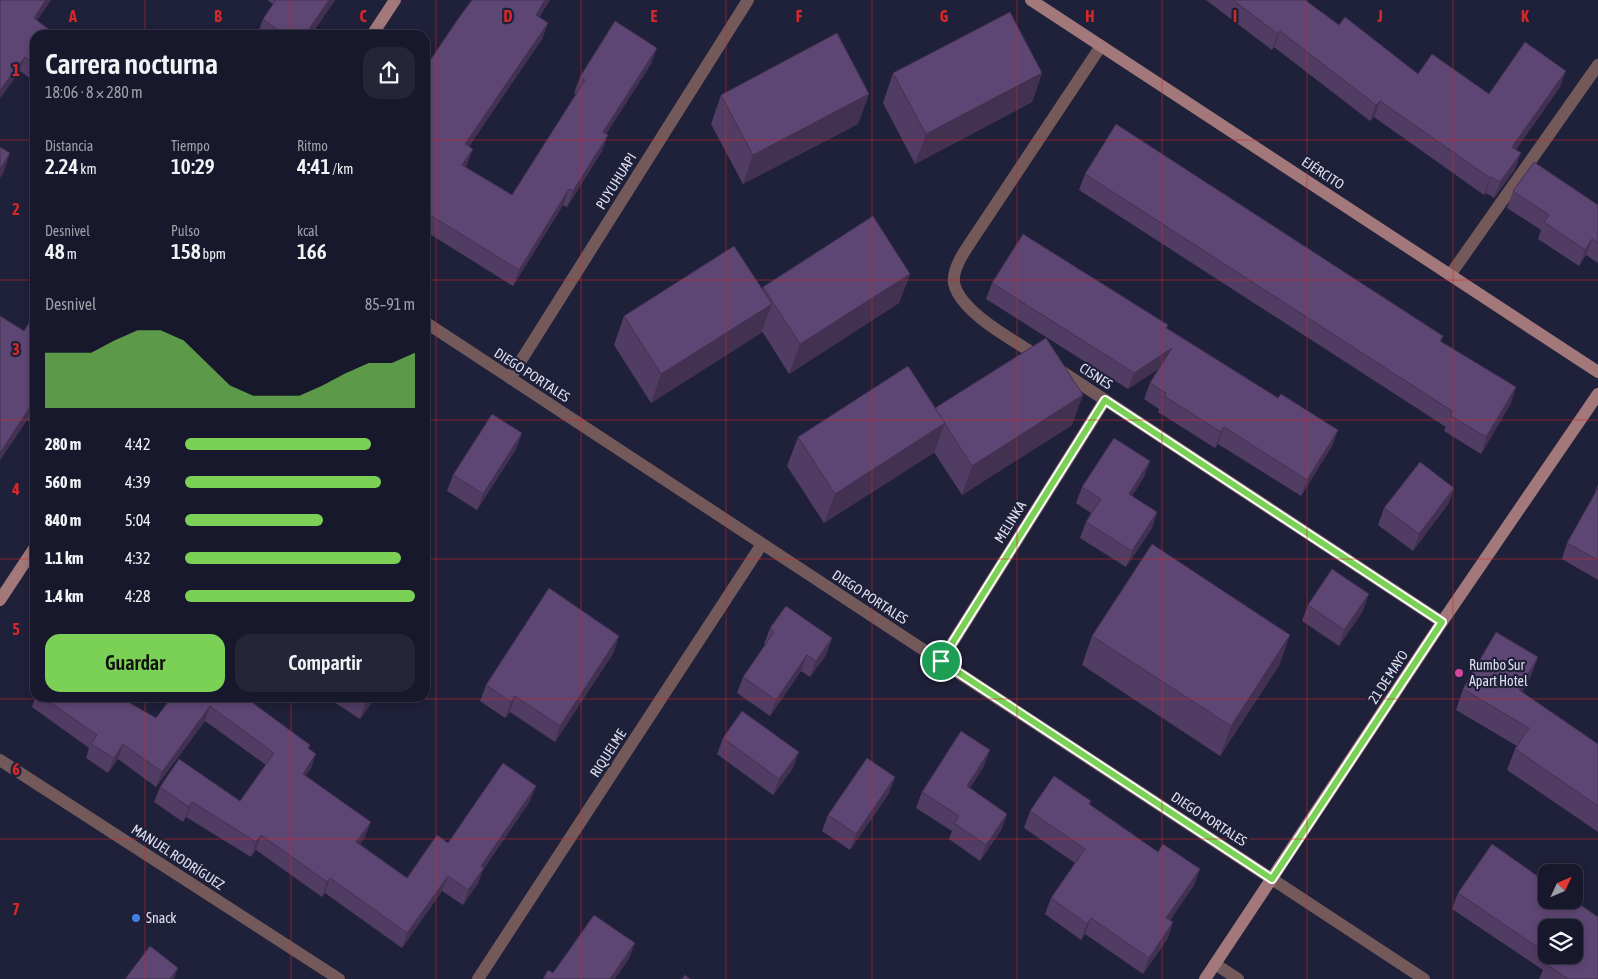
<!DOCTYPE html>
<html lang="es">
<head>
<meta charset="utf-8">
<style>
  :root { --surface:#17182b; --page:#242537; --text:#f1f3f6; --muted:#9ea0a9; --line:#363747; --accent:#7ad156 }
  body { margin:0; font-family:"Asap Condensed",sans-serif; background:var(--page); color:var(--text); height:100vh; display:flex; flex-direction:column; font-size:19px; white-space:nowrap }
  * { box-sizing:border-box; margin:0 }
  p { font-size:16px; color:var(--muted) }
  .icon { flex:none; width:28px; height:28px; fill:none; stroke:currentColor; stroke-width:2; stroke-linecap:round; stroke-linejoin:round }
  .map { position:relative; flex:1; overflow:hidden }
  .side { position:absolute; left:30px; top:30px; width:400px; height:672px; display:flex; flex-direction:column; background:var(--surface); border-radius:15px; box-shadow:0 2px 8px #0003,0 0 0 1px var(--line) }
  .side>* { flex:none }
  .needle { width:32px; rotate:46deg }
  .controls { position:absolute; left:1538px; top:864px; display:grid; gap:10px }
  .controls a { display:grid; place-items:center; width:45px; height:45px; border-radius:10px; background:var(--surface); box-shadow:0 2px 8px #0003,0 0 0 1px var(--line); font-size:25px }
  .pin { position:absolute; display:grid; place-items:center; width:42px; height:42px; color:#fff; margin:-21px; border:2px solid #fff; border-radius:50%; box-shadow:0 1px 5px #0007 }
  .round { display:grid; place-items:center; flex:none; width:52px; height:52px; border-radius:15px; background:var(--page) }
  .head { display:flex; align-items:center; justify-content:space-between; height:85px; padding:0 15px }
  h1 { font-size:28px; font-weight:600; line-height:38px }
  .stats { display:grid; grid-template-columns:repeat(3,1fr); gap:8px; height:85px; padding:5px 15px }
  .stats div { display:grid; align-content:center }
  .stats b { font-size:21px; font-weight:600 }
  .stats small { font-size:14px; font-weight:400 }
  .stats p { font-size:14px }
  .chart { height:140px; padding:10px 15px }
  .chart p { display:flex; justify-content:space-between }
  .chart svg { width:100%; height:90px; margin-top:5px; fill:var(--accent); opacity:.7 }
  .action { display:flex; gap:10px; margin-top:auto; padding:10px 15px }
  .action a { flex:1; height:58px; border-radius:15px; background:var(--accent); color:#111; font-size:20px; font-weight:600; line-height:58px; text-align:center }
  .action a+a { background:var(--page); color:var(--text) }
  ul { padding:0 15px; list-style:none; font-size:16px }
  li { display:grid; grid-template-columns:80px 60px 1fr; align-items:center; height:38px }
  li i { height:12px; border-radius:6px; background:var(--accent) }
  .map>svg:first-child { display:block }
  .lines { fill:none; stroke-linecap:round; stroke-linejoin:round }
  .lane { stroke:#74595b; stroke-width:12 }
  .street { stroke:#74595b; stroke-width:12 }
  .secondary { stroke:#a2787b; stroke-width:12 }
  .wall { fill:#513c64; fill-rule:evenodd }
  .shaded-wall { fill:#423151 }
  .building { fill:#5e4674; stroke:#423151 }
  .route-casing { stroke:#fff; stroke-width:10 }
  .route { stroke:#7ad156; stroke-width:6 }
  .grid { fill:none; stroke:#d62828; stroke-width:1; stroke-opacity:0.55 }
  .hotel-dot { fill:#d1479c; stroke:#1f2039; stroke-width:2 }
  .shop-dot { fill:#3f7fe0; stroke:#1f2039; stroke-width:2 }
  .labels { text-anchor:middle; stroke-width:4.5; stroke-linejoin:round; paint-order:stroke }
  .street-label { font-size:14px; fill:#dee0f1; stroke:#1f2039 }
  .poi-label { font-size:14px; fill:#dee0f1; stroke:#1f2039; text-anchor:start }
  .grid-label { font-size:16px; text-anchor:middle; font-weight:bold; fill:#d62828; stroke:#1f2039; stroke-width:4.5; stroke-linejoin:round; paint-order:stroke }
</style>
</head>
<body>
<div class="map">
<svg width="1598" height="979" viewBox="0 0 1598 979">
  <rect width="100%" height="100%" fill="#1f2039"/>
  <g class="lines">
    <g class="lane">
      <path d="M1450,275l148,-210"/>
      <path d="M1215,964l23,15"/>
    </g>
    <g class="street">
      <path d="M425,322l999,657"/>
      <path d="M1041,358c-24,-16 -81,-45 -87,-75 -2,-15 12,-34 20,-46l127,-191"/>
      <path d="M1058,369l384,253"/>
      <path d="M510,378l238,-378"/>
      <path d="M941,661l164,-261"/>
      <path d="M0,760l339,219"/>
      <path d="M478,979l284,-435"/>
    </g>
    <g class="secondary">
      <path d="M1031,0l567,372"/>
      <path d="M372,35l23,-35"/>
      <path d="M0,600l35,-53"/>
      <path d="M1205,979l237,-357 156,-228"/>
    </g>
  </g>
  <g class="wall">
    <path d="M0,0h51l-14,20 -2,15v47l-15,-11 -20,27z"/>
    <path d="M267,0h68l-24,35h-54l6,-16 10,-15z"/>
    <path d="M472,0h78l-11,17 9,6 -6,16 -73,107 -2,19 -2,2 47,28 64,-101 -2,-1 6,-16 71,-13 -45,70 -4,17 -35,56 -4,-2 -50,81 -88,-55v-163z"/>
    <path d="M1206,0h99l34,25 79,49 71,20 71,-7 -44,62 -1,20 -21,29 -8,-5 -2,2 -110,-78 -4,4 -96,-74 -2,3z"/>
    <path d="M893,73h149l-10,29 -117,62 -32,-61z"/>
    <path d="M869,94l-11,30 -115,60 -32,-60 10,-29z"/>
    <path d="M1085,174l358,162 -2,6 70,61 -30,51 -37,-23 2,-4 -367,-237z"/>
    <path d="M1513,191l85,14v58l-12,-8 -7,11 -41,-27 3,-9 -34,-22z"/>
    <path d="M910,274l-11,29 -110,71 -27,-43 -1,2 -110,70 -37,-58 10,-29 138,-27 1,-2z"/>
    <path d="M992,283l176,42 -1,3 111,70 60,32 -6,16 -31,50 -83,-52 -3,4 -57,-36 1,-3 -15,-10 6,-16 8,-14 -30,20 -142,-90z"/>
    <path d="M35,313v101l-5,8 -3,-2 -27,40v-144l24,15z"/>
    <path d="M935,409l137,16 -110,70 -28,-43 -110,71 -37,-57 11,-29z"/>
    <path d="M522,433l-6,16 -39,61 -30,-19 6,-16z"/>
    <path d="M1150,461l-6,16 -12,19 25,16 -5,16 -26,39 -46,-29 6,-16 5,-9 -15,-10 6,-16z"/>
    <path d="M1598,484v96l-36,-21 5,-16 29,-51h-1z"/>
    <path d="M1454,488l-6,16 -35,47 -35,-26 6,-17z"/>
    <path d="M1308,605l55,6 -24,35 -37,-25z"/>
    <path d="M770,628l62,10 -6,17 -16,22 -9,-6 -31,45 -33,-23 6,-16 22,-32 -1,-1z"/>
    <path d="M1092,636l188,28 -60,92 -138,-91z"/>
    <path d="M614,652l-59,90 -45,-30 -5,6 -25,-17 6,-16z"/>
    <path d="M1538,657l-8,21 -8,14 76,52v88l-91,-62 8,-21 2,-3 -61,-36 7,-21z"/>
    <path d="M35,698h86l35,20 90,-20 64,47 -1,3 2,20 -5,8 59,61 -5,7 47,34 41,-35 88,-57 -6,15 -47,69 -5,13 -15,22 -21,-14 -40,57 -77,-55 -3,4 -66,-47 -5,7 -65,-40 -3,5 -29,-20 6,-15 80,14 26,-36 -61,-44 -49,66 -38,-28 -10,14 -22,-15 3,-10 -57,-41z"/>
    <path d="M328,698h47l-15,21z"/>
    <path d="M723,738l70,30 -20,27 -56,-41z"/>
    <path d="M984,766l-14,22 37,26 -6,16 -21,31 -31,-22 3,-8 -36,-23 6,-16z"/>
    <path d="M895,777l-6,16 -39,57 -28,-19 6,-16z"/>
    <path d="M1090,805l68,47 42,17 -6,16 -24,35 -2,18 -25,36 -58,-40 -4,6 -36,-26 6,-16 24,-35 -51,-35 6,-17z"/>
    <path d="M1492,844l54,38v18h27l25,17v62h-59l4,-9 -91,-61 6,-16zM1546,928h28v27h-28z"/>
  </g>
  <g class="shaded-wall">
    <path d="M46,0h5l-22,32 5,-14z"/>
    <path d="M329,0h6l-24,35h-6z"/>
    <path d="M545,0h5l-20,31 6,-16z"/>
    <path d="M548,23l-6,16 -82,121 5,-16z"/>
    <path d="M1280,31l-6,16 -2,3 6,-16z"/>
    <path d="M657,48l-6,16 -54,84 6,-16z"/>
    <path d="M25,57l-5,14 -20,27v-8z"/>
    <path d="M1566,71l-6,16 -53,76 5,-16z"/>
    <path d="M1042,73l-10,29 -117,62 11,-30z"/>
    <path d="M869,94l-11,30 -115,60 10,-29z"/>
    <path d="M1380,101l-6,16 -4,4 6,-16z"/>
    <path d="M608,135l-6,16 -35,56 6,-16z"/>
    <path d="M473,149l-6,16 -11,16 6,-16z"/>
    <path d="M10,153l-7,21 -3,4v-9z"/>
    <path d="M1521,153l-6,16 -21,29 6,-16z"/>
    <path d="M1491,177l-5,16 -2,2 6,-17z"/>
    <path d="M569,189l-6,16 -50,81 6,-16z"/>
    <path d="M430,215l-5,13v-4l2,-5z"/>
    <path d="M1592,239l-6,16 -7,11 6,-16z"/>
    <path d="M910,274l-11,29 -110,71 11,-30z"/>
    <path d="M772,304l-11,29 -110,70 10,-29z"/>
    <path d="M1172,348l-6,16 -38,25 6,-16z"/>
    <path d="M1516,387l-5,16 -30,51 5,-17z"/>
    <path d="M1083,395l-11,30 -110,70 10,-29z"/>
    <path d="M32,404l-5,16 -27,40v-7z"/>
    <path d="M35,407v7l-5,8z"/>
    <path d="M430,407l-5,14v-7z"/>
    <path d="M945,423l-11,30 -110,70 11,-29z"/>
    <path d="M1224,427l-6,17 -3,4 6,-16z"/>
    <path d="M1338,430l-6,16 -31,50 6,-16z"/>
    <path d="M522,433l-6,16 -39,61 6,-16z"/>
    <path d="M1150,461l-6,16 -21,33 6,-16z"/>
    <path d="M1454,488l-6,16 -35,47 6,-17z"/>
    <path d="M1157,512l-5,16 -26,39 6,-16z"/>
    <path d="M1369,594l-6,17 -24,35 5,-16z"/>
    <path d="M1290,635l-10,29 -60,92 11,-30z"/>
    <path d="M619,636l-5,16 -59,90 5,-16z"/>
    <path d="M832,638l-6,17 -16,22 6,-16z"/>
    <path d="M807,655l-6,16 -31,45 6,-16z"/>
    <path d="M1538,657l-8,21 -19,32 8,-20z"/>
    <path d="M515,696l-5,16 -5,6 6,-16z"/>
    <path d="M369,698h6l-15,21 5,-16z"/>
    <path d="M210,706l-5,15 -49,66 6,-15z"/>
    <path d="M123,744l-5,15 -10,14 6,-15z"/>
    <path d="M990,750l-6,16 -23,36 6,-16z"/>
    <path d="M799,752l-6,16 -20,27 6,-16z"/>
    <path d="M316,754l-5,14 -14,21 6,-15z"/>
    <path d="M895,777l-6,16 -39,57 6,-16z"/>
    <path d="M536,786l-6,15 -47,69 -5,13 -15,22 5,-15 13,-24z"/>
    <path d="M192,802l-6,15 -3,5 6,-15z"/>
    <path d="M1007,814l-6,16 -21,31 6,-16z"/>
    <path d="M371,822l-6,15 -14,20 5,-15z"/>
    <path d="M261,835l-5,15 -5,7 5,-15z"/>
    <path d="M1200,869l-6,16 -33,49 5,-16z"/>
    <path d="M448,876l-6,15 -40,57 5,-15z"/>
    <path d="M330,878l-5,15 -3,4 5,-15z"/>
    <path d="M1091,918l-6,16 -4,6 6,-16z"/>
    <path d="M1173,922l-5,16 -25,36 6,-16z"/>
    <path d="M635,943l-6,16 -14,20h-5z"/>
    <path d="M178,968l-4,11h-4z"/>
  </g>
  <g class="building">
    <path d="M0,0h46l-12,18 22,17h-21v29l-10,-7 -25,33z"/>
    <path d="M276,0h53l-24,35h-20l-22,-16z"/>
    <path d="M472,0h73l-9,15 12,8 -83,121 8,5 -11,16 50,30 73,-115 -5,-3 35,-56 42,27 -54,84 5,3 -35,56 -4,-2 -50,81 -89,-55 -3,4 -2,-1v-150l33,-49z"/>
    <path d="M1233,0h72l34,25 6,-8 73,57 14,-20 57,40 36,-52 41,29 -54,76 9,6 -21,29 -9,-5 -1,1 -110,-77 -4,4 -96,-74 -2,3z"/>
    <path d="M1010,12l32,61 -116,61 -33,-61z"/>
    <path d="M190,32l4,3h-6z"/>
    <path d="M837,33l32,61 -116,61 -32,-60z"/>
    <path d="M1116,124l327,212 -3,5 76,46 -30,50 -36,-22 2,-4 -367,-237z"/>
    <path d="M0,147l10,6 -10,16z"/>
    <path d="M1534,162l64,43v38l-6,-4 -7,11 -41,-28 5,-7 -36,-24z"/>
    <path d="M873,216l37,58 -110,70 -37,-57z"/>
    <path d="M1023,234l145,91 -2,3 112,70 3,-4 57,36 -31,50 -83,-53 -3,5 -57,-36 2,-3 -16,-10 22,-35 -38,25 -142,-90z"/>
    <path d="M734,246l38,58 -111,70 -37,-58z"/>
    <path d="M35,313v93l-3,-2 -32,49v-137l24,15z"/>
    <path d="M1046,338l37,57 -111,71 -37,-58z"/>
    <path d="M908,366l37,57 -110,71 -37,-57z"/>
    <path d="M425,403l5,4 -5,7z"/>
    <path d="M492,414l30,19 -39,61 -30,-19z"/>
    <path d="M1114,438l36,23 -21,33 28,18 -25,39 -46,-29 15,-23 -19,-12z"/>
    <path d="M1420,462l34,26 -35,46 -35,-26z"/>
    <path d="M1598,488v72l-31,-17z"/>
    <path d="M1152,544l138,91 -59,91 -139,-90z"/>
    <path d="M1332,569l37,25 -25,36 -36,-25z"/>
    <path d="M549,588l70,48 -59,90 -45,-30 -4,6 -25,-17z"/>
    <path d="M786,606l46,32 -16,23 -9,-6 -31,45 -33,-23 31,-45 -4,-4z"/>
    <path d="M1496,632l42,25 -19,33 79,54v62l-83,-57 14,-21 -66,-39z"/>
    <path d="M44,698h77l35,20 15,-20h75l64,47 -2,3 8,6 -13,20 68,48 -15,20 51,36 30,-43 11,8 55,-80 33,23 -55,80 3,2 -16,22 -20,-14 -41,57 -77,-55 -3,4 -66,-47 -5,7 -64,-40 -3,5 -29,-20 19,-28 61,42 34,-48 -64,-47 -48,66 -39,-28 -9,14 -23,-14 6,-9z"/>
    <path d="M357,698h12l-4,5z"/>
    <path d="M742,711l57,41 -20,27 -56,-41z"/>
    <path d="M961,731l29,19 -23,36 40,28 -21,31 -32,-22 5,-7 -37,-24z"/>
    <path d="M867,758l28,19 -39,57 -28,-19z"/>
    <path d="M1054,776l37,25 -2,3 69,48 5,-8 37,25 -34,49 7,4 -24,36 -58,-40 -4,6 -36,-26 34,-49 -55,-38z"/>
    <path d="M1492,844l54,38v18h27l25,17v62h-30l-23,-16 6,-7 -1,-1h24v-27h-28v25l-88,-60z"/>
    <path d="M594,915l41,28 -25,36h-67l5,-9 5,3z"/>
    <path d="M150,946l28,22 -8,11h-45z"/>
    <path d="M685,975l5,4h-8z"/>
  </g>
  <g class="lines">
    <g class="route-casing">
      <path id="route" d="M1105,400l337,222 -170,257 -331,-218z"/>
    </g>
    <use href="#route" class="route"/>
  </g>
  <path class="grid" d="M145,0v35M291,0v35M436,0v979M581,0v979M726,0v979M872,0v979M1017,0v979M1162,0v979M1307,0v979M1453,0v979M0,140h35M425,140h1173M0,280h35M425,280h1173M0,420h35M425,420h1173M0,559h35M425,559h1173M145,698v281M291,698v281M0,699h1598M0,839h1598"/>
  <circle class="hotel-dot" cx="1459" cy="673" r="5"/>
  <circle class="shop-dot" cx="136" cy="918" r="5"/>
  <g class="labels">
    <g class="street-label">
      <text transform="translate(1323 173) rotate(33)" y="5">EJÉRCITO</text>
      <text transform="translate(616 181) rotate(-58)" y="5">PUYUHUAPI</text>
      <text transform="translate(532 375) rotate(33)" y="5">DIEGO PORTALES</text>
      <text transform="translate(1096 376) rotate(33)" y="5">CISNES</text>
      <text transform="translate(1010 522) rotate(-58)" y="5">MELINKA</text>
      <text transform="translate(870 597) rotate(33)" y="5">DIEGO PORTALES</text>
      <text transform="translate(1388 677) rotate(-57)" y="5">21 DE MAYO</text>
      <text transform="translate(608 753) rotate(-57)" y="5">RIQUELME</text>
      <text transform="translate(1209 819) rotate(33)" y="5">DIEGO PORTALES</text>
      <text transform="translate(178 857) rotate(33)" y="5">MANUEL RODRÍGUEZ</text>
    </g>
    <g class="poi-label">
      <text x="1469" y="670">Rumbo Sur<tspan x="1469" dy="16">Apart Hotel</tspan></text>
      <text x="146" y="923">Snack</text>
    </g>
  </g>
  <g class="grid-label">
    <text x="73" y="22">A</text>
    <text x="218" y="22">B</text>
    <text x="363" y="22">C</text>
    <text x="508" y="22">D</text>
    <text x="654" y="22">E</text>
    <text x="799" y="22">F</text>
    <text x="944" y="22">G</text>
    <text x="1090" y="22">H</text>
    <text x="1235" y="22">I</text>
    <text x="1380" y="22">J</text>
    <text x="1525" y="22">K</text>
    <text x="16" y="76">1</text>
    <text x="16" y="215">2</text>
    <text x="16" y="355">3</text>
    <text x="16" y="495">4</text>
    <text x="16" y="635">5</text>
    <text x="16" y="775">6</text>
    <text x="16" y="915">7</text>
  </g>
</svg>
<div class="controls">
<a><svg class="needle" viewBox="-14 -14 28 28"><path d="M0-13l5 13h-10z" fill="#e53935"/><path d="M0 13l5-13h-10z" fill="#9ea0a9"/></svg></a>
<a><svg class="icon" aria-label="layers" viewBox="0 0 24 24"><path d="M12 4l9 5-9 5-9-5zM3 14l9 5 9-5"/></svg></a>
</div>
<div class="pin" style="left:941px;top:661px;background:#1e9e55"><svg class="icon" aria-label="arrive" viewBox="0 0 24 24"><path d="M6 21V4h12l-3 4 3 4H6"/></svg></div>
<section class="side">
<div class="head"><div><h1>Carrera nocturna</h1><p>18:06 · 8 × 280 m</p></div><a class="round"><svg class="icon" aria-label="share" viewBox="0 0 24 24"><path d="M12 15V3M7 8l5-5 5 5M5 13v7h14v-7"/></svg></a></div>
<div class="stats">
<div><p>Distancia</p><b>2.24<small> km</small></b></div>
<div><p>Tiempo</p><b>10:29</b></div>
<div><p>Ritmo</p><b>4:41<small> /km</small></b></div>
</div>
<div class="stats">
<div><p>Desnivel</p><b>48<small> m</small></b></div>
<div><p>Pulso</p><b>158<small> bpm</small></b></div>
<div><p>kcal</p><b>166</b></div>
</div>
<div class="chart"><p><span>Desnivel</span>85–91 m</p>
<svg viewBox="0 0 160 44" preserveAspectRatio="none"><path d="M0 44V17L10 17L20 17L30 11L40 6L50 6L60 11L70 22L80 33L90 38L100 38L110 38L120 33L130 27L140 22L150 22L160 17V44z"/></svg>
</div>
<ul>
<li><b>280 m</b>4:42<i style="width:81%"></i></li>
<li><b>560 m</b>4:39<i style="width:85%"></i></li>
<li><b>840 m</b>5:04<i style="width:60%"></i></li>
<li><b>1.1 km</b>4:32<i style="width:94%"></i></li>
<li><b>1.4 km</b>4:28<i style="width:100%"></i></li>
</ul>
<div class="action"><a>Guardar</a><a>Compartir</a></div>
</section>
</div>
</body>
</html>
